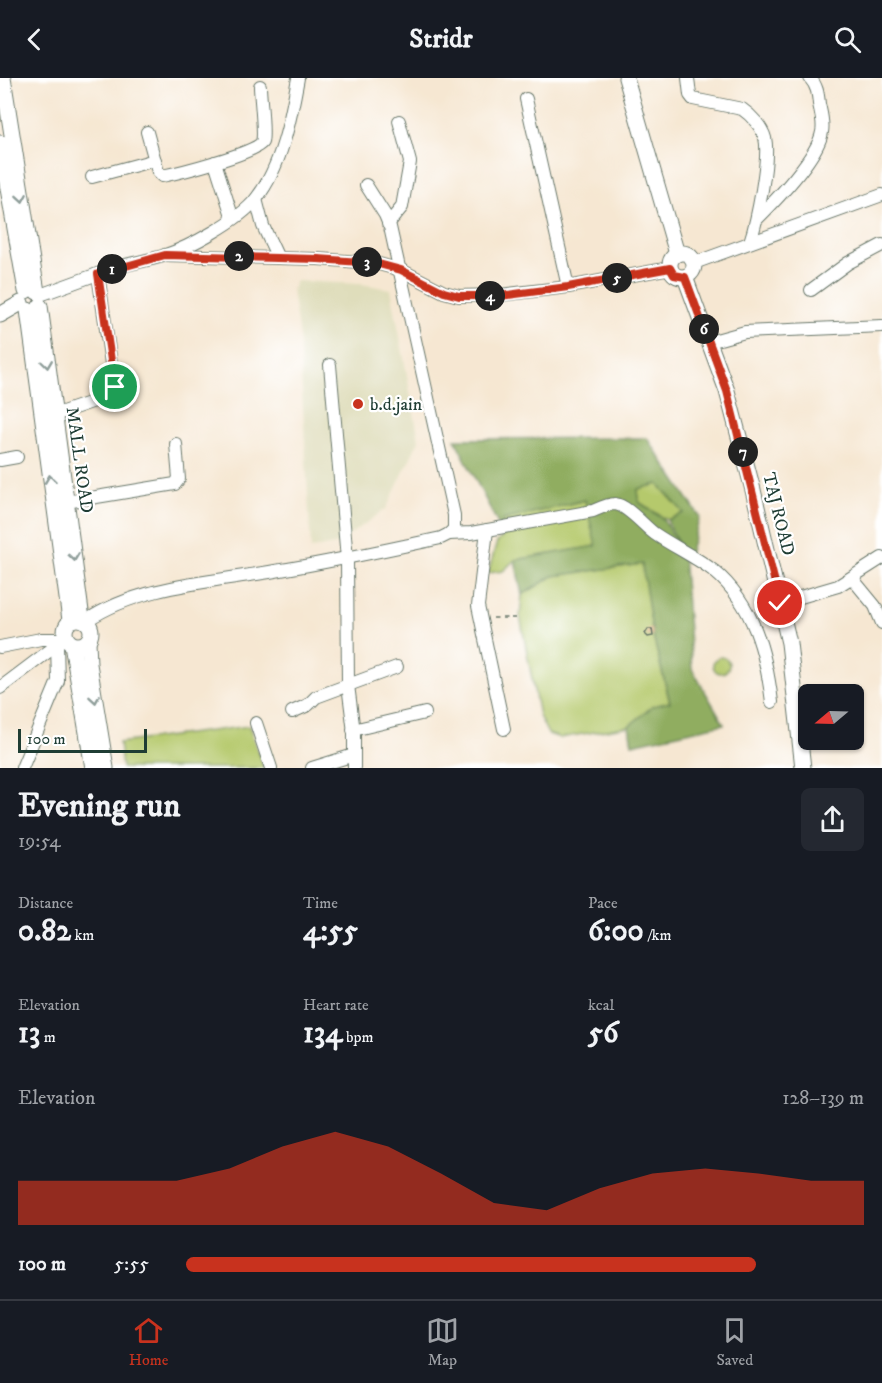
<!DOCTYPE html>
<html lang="en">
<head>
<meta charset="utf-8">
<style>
  :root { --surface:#171b24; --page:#242831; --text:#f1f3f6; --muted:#9ea1a6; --line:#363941; --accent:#c8321e }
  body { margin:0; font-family:"IM FELL DW Pica",serif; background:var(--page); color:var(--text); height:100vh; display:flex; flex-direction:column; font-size:22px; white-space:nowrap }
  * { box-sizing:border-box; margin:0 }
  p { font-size:20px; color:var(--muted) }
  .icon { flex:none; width:33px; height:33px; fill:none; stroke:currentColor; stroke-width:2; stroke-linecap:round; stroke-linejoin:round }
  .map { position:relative; height:690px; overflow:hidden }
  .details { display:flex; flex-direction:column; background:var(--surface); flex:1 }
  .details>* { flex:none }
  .needle { width:39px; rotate:251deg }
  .tools { position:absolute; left:798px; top:606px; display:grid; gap:12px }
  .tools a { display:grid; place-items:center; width:66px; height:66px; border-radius:9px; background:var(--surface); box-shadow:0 2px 4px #0004; font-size:30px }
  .scale { position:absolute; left:18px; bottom:15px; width:129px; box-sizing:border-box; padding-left:6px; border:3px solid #1f3d34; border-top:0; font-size:16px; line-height:21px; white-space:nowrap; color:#1f3d34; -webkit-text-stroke:4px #fff; paint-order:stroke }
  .pin { position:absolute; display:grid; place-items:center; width:51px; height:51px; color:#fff; margin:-26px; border:3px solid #fff; border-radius:50%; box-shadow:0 2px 6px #0007 }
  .km { position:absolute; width:30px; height:30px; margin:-15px; border-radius:50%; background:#222; color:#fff; font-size:16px; line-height:30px; text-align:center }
  .round { display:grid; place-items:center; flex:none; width:63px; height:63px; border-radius:9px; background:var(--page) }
  .overview { display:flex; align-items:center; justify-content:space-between; height:102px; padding:0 18px }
  h1 { font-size:33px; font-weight:700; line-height:45px }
  .stats { display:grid; grid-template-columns:repeat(3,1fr); gap:9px; height:102px; padding:6px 18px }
  .stats div { display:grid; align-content:center }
  .stats b { font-size:30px; font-weight:700 }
  .stats small { font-size:16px; font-weight:400 }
  .stats p { font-size:16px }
  .chart { height:168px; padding:12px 18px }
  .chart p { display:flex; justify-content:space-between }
  .chart svg { width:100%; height:108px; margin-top:6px; fill:var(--accent); opacity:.7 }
  ul { padding:0 18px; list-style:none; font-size:20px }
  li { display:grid; grid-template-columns:96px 72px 1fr; align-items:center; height:45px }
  li i { height:15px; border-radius:8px; background:var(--accent) }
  header { display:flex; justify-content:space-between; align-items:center; height:78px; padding:0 18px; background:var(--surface); font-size:27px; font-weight:700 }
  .dock { display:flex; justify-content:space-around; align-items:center; height:84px; border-top:2px solid var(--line); background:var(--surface); font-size:16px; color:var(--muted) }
  .dock a { display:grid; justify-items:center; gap:3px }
  .dock .selected { color:var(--accent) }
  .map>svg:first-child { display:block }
  .built { fill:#dfddbb }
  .green { fill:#b5c96c; stroke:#6a8350; stroke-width:1.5 }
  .forest { fill:#90ad60; stroke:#58754a; stroke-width:1.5; fill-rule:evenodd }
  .building { fill:#d9ac7c }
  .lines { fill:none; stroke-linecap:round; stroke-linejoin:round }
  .minor-casing { stroke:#6a786b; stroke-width:14 }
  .major-casing { stroke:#6a786b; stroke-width:17 }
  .path { stroke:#6a786b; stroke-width:1.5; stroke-dasharray:4.5 4.5; stroke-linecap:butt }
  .minor { stroke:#fff; stroke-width:12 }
  .major { stroke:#fff; stroke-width:15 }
  .oneway { stroke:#8f9e9a }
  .route-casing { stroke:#fff; stroke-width:12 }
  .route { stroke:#c8321e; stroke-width:8 }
  .poi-dot { fill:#c8321e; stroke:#fff; stroke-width:2 }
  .labels { text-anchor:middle; stroke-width:4.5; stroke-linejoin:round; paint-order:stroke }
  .poi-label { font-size:18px; fill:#1f3d34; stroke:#fff; text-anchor:start }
  .street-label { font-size:18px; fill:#1f3d34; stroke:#fff }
</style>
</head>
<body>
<header><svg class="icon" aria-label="back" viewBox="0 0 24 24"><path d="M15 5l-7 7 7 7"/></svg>Stridr<svg class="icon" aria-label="search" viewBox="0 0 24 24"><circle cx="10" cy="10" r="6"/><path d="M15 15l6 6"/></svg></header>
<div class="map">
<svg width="882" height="690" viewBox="0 0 882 690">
  <rect width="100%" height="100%" fill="#fff"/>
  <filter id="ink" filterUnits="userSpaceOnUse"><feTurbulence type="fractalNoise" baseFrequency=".0167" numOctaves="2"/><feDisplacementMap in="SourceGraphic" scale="12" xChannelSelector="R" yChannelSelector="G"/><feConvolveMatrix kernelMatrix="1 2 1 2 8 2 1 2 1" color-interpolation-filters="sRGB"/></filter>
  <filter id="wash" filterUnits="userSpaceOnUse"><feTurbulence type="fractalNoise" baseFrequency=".008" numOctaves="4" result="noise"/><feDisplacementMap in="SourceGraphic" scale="24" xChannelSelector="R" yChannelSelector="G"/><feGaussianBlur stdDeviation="1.35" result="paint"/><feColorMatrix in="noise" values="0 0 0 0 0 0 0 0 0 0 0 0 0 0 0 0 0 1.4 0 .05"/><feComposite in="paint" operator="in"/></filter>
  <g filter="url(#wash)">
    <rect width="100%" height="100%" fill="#f6e7d2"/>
    <path class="built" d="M296,203l65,3 30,5 28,151 -33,69 -51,36 -24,4 -12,-213 -7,-46z"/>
    <g class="green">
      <path d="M658,406l27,29 -18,7 -28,-18 -1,-13z"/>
      <path d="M585,422l12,46 -82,14 -12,11 -15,2 9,-31 6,-6 -1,-16z"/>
      <path d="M642,486l11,72 17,67 -17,3 -24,20 -69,12 -12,-4 -9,-18 -19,-100 2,-21 31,-19z"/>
      <circle cx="721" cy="587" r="8"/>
      <path d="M249,648l15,42h-142l-3,-25z"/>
    </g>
    <path class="forest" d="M647,360l53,79 -13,44 -4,-6 9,114 32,55 -92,20 -3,-18 24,-20 17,-4 -17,-66 -11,-72 -89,12 -31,19 -7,-35 81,-14 -11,-46 -82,20 1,16 -49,-97zM658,406l26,29 -17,7 16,34 -20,-35 -24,-17 -1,-13z"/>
    <g id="blocks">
      <path class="building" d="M648,551h4l1,7 -5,1 -3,-3z"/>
    </g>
  </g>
  <g filter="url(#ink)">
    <use href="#blocks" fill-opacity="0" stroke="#6a786b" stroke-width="1.5"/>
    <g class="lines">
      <g class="minor-casing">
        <g id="minor">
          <path d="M688,0l2,17 3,4 49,10c9,6 20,18 23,29 5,20 -8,83 -15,104"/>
          <path d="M526,21l42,188"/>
          <path d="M147,54l11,40 4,4c15,-3 95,-23 100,-34 3,-8 -2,-45 -2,-56"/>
          <path d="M215,84l18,57"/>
          <path d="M92,99l63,-17"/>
          <path d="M256,121l7,27 15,32"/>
          <path d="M758,140c18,-18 60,-62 64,-86 2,-9 -1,-19 -3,-28 -1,-11 -2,-18 -9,-26"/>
          <path d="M388,146l14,-17 8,-45 -11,-41"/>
          <path d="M165,177l153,4 57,4 26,7 43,22 15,4 41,-1 68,-8 102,-19"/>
          <path d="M694,185l188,-68"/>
          <path d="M811,212l37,-27 34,-18"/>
          <path d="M40,217c24,-9 49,-18 74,-27 16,-5 32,-7 49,-12 25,-8 77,-36 93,-57 26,-33 35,-82 42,-121"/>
          <path d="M709,264l36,-10 137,-6"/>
          <path d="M330,287l17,194 1,126 6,47v36"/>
          <path d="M54,337l58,-20 3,-4 -17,-117"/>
          <path d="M0,382l17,-3"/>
          <path d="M66,424l109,-18 4,-5 -3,-35"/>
          <path d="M487,452l-9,76 26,123"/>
          <path d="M449,456l22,-1 122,-22c7,-3 15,-7 22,-7 12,1 30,23 40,30 19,13 41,23 59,37 40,33 52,83 58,131"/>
          <path d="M852,500l23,28 7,17"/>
          <path d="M780,525l58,-17 44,-28"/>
          <path d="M86,543c53,-36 127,-39 189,-50 56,-9 111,-21 166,-33l8,-4 5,-5v-14l-64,-288 -5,-12 -19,-30"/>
          <path d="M0,569l41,-8h24"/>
          <path d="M0,610l57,-43"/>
          <path d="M292,634l16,-7 8,-8 81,-30"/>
          <path d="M256,645l15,45"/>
          <path d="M353,652l72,-17"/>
          <path d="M22,690l36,-87 -1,-36 3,-7"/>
          <path d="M312,690l42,-13"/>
        </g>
      </g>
      <g class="major-casing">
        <g id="major">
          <path d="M3,0l34,214"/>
          <path d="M626,0l51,176"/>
          <path d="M0,65l26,148"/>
          <circle cx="682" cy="187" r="12"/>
          <path d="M685,199l42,114 26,99 36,153 14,125"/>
          <path d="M40,228l42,313"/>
          <path d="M28,232l42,310"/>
          <path d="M0,237l21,-12"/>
          <circle cx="78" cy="554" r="13"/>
          <path d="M88,563l1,23 17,104"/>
          <path d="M72,566l21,124"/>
        </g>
      </g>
      <path class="path" d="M493,540h22"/>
      <use href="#minor" class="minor"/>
      <use href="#major" class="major"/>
    </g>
    <defs><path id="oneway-chevron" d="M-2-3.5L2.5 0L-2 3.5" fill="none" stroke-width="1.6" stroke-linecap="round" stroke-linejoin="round" transform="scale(1.5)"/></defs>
    <g class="oneway">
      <use href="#oneway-chevron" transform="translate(22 120) rotate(81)"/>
      <use href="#oneway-chevron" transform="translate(47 286) rotate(82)"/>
      <use href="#oneway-chevron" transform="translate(50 401) rotate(-98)"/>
      <use href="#oneway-chevron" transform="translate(74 479) rotate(82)"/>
      <use href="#oneway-chevron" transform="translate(95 621) rotate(81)"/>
    </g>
  </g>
  <g class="lines" filter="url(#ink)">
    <g class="route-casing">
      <path id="route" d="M115,309l-17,-113 67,-19 153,4 57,4 26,7 43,22 15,4h41l68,-9 102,-19 4,7 11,2 42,114 53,212"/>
    </g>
    <use href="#route" class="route"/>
  </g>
  <circle class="poi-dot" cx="358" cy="326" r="6"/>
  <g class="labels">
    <g class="poi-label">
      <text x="370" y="332">b.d.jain</text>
    </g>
    <g class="street-label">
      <text transform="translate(80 382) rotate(82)" y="6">MALL ROAD</text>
      <text transform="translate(779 436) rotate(76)" y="6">TAJ ROAD</text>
    </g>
  </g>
</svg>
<div class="tools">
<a><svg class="needle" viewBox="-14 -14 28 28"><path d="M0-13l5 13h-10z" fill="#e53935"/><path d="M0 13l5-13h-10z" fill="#9ea1a6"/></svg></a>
</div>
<div class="scale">100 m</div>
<div class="pin" style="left:115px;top:309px;background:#1e9e55"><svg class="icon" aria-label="arrive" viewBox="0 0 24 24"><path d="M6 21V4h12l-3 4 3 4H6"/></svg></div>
<div class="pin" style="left:780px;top:525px;background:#d93025"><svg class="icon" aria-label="check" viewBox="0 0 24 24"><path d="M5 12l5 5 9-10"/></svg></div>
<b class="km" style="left:112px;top:191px">1</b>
<b class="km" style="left:239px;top:178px">2</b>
<b class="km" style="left:367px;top:184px">3</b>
<b class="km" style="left:490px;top:218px">4</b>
<b class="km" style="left:617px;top:200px">5</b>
<b class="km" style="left:704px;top:251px">6</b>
<b class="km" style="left:743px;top:374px">7</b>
</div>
<section class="details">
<div class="overview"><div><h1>Evening run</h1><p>19:54</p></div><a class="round"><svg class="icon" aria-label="share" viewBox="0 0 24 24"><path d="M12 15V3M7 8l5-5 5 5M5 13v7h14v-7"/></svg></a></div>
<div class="stats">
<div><p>Distance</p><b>0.82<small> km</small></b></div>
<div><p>Time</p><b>4:55</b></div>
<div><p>Pace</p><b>6:00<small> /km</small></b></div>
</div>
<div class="stats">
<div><p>Elevation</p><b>13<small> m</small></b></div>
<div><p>Heart rate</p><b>134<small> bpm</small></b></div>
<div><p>kcal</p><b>56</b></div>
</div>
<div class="chart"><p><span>Elevation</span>128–139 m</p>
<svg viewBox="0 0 160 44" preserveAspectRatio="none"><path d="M0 44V26L10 26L20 26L30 26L40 21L50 12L60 6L70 12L80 23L90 35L100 38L110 29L120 23L130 21L140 23L150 26L160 26V44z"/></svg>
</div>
<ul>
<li><b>100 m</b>5:55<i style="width:84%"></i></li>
</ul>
</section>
<nav class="dock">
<a class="selected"><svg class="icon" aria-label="home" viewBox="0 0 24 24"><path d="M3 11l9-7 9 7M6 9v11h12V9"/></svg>Home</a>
<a><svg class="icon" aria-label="map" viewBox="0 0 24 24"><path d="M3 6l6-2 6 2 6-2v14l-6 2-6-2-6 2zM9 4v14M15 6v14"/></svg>Map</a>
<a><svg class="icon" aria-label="saved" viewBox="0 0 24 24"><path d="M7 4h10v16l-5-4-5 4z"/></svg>Saved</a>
</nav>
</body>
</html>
